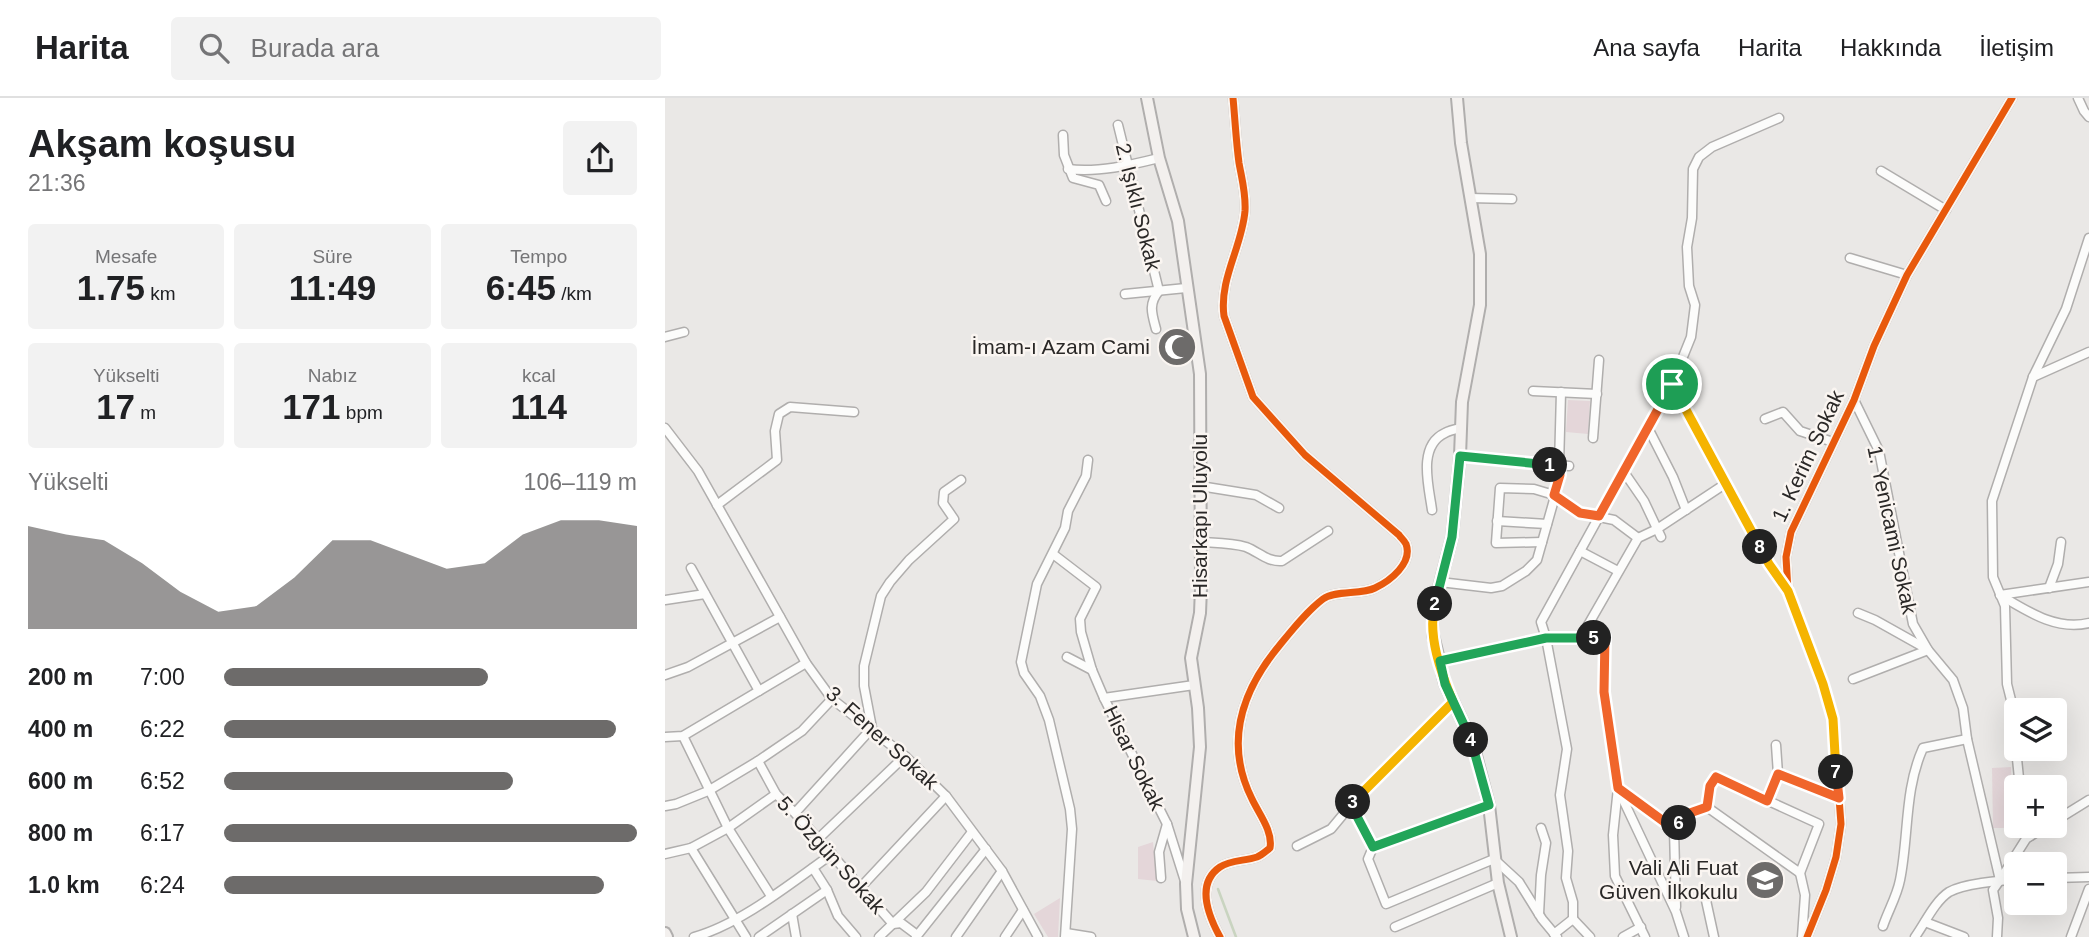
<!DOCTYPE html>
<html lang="tr">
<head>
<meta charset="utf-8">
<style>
  :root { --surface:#fff; --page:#f2f2f2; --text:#202124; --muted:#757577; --line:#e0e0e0; --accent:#6d6b6a }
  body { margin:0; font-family:Helvetica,sans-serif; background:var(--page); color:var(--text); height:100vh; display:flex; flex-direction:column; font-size:26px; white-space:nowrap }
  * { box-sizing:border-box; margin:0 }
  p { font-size:23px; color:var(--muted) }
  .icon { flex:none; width:38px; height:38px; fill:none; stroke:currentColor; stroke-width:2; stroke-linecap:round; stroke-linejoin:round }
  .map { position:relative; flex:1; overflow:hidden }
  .details { display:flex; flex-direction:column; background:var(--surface); width:665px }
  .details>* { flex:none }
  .buttons { position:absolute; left:1339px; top:600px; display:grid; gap:14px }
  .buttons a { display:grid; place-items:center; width:63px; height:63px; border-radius:7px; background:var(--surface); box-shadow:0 7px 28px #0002; font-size:35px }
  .pin { position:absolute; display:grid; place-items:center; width:60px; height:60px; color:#fff; margin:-30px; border:4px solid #fff; border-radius:50%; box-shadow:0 2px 7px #0007 }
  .km { position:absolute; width:35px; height:35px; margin:-18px; border-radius:50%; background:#222; color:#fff; font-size:19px; line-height:35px; text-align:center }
  .round { display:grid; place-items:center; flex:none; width:74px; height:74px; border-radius:7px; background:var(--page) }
  .headline { display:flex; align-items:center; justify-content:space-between; height:119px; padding:0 28px }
  h1 { font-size:38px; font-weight:600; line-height:52px }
  .figures { display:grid; grid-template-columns:repeat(3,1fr); gap:10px; height:119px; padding:7px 28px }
  .figures div { display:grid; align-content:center; border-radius:7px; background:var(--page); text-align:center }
  .figures b { font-size:35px; font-weight:600 }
  .figures small { font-size:19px; font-weight:400 }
  .figures p { font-size:19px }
  .chart { height:196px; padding:14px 28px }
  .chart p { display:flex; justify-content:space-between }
  .chart svg { width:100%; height:126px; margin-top:7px; fill:var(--accent); opacity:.7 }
  ul { padding:0 28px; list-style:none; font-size:23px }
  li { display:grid; grid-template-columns:112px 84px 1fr; align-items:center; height:52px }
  li i { height:18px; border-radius:9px; background:var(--accent) }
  header { display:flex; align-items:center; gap:42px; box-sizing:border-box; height:98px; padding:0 35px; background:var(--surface); border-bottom:2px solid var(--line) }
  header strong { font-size:33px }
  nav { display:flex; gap:38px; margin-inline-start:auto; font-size:24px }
  .search { width:490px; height:63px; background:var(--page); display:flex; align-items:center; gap:18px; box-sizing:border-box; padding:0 24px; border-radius:7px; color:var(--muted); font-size:26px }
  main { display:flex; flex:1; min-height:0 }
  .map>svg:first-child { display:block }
  .green { fill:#e4d6d9 }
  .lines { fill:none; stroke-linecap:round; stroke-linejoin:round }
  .stream { stroke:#c9d4c0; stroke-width:2.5 }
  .street-casing { stroke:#b0aead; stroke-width:11 }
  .secondary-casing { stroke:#b0aead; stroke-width:14 }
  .street { stroke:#fcfcfb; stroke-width:8 }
  .secondary { stroke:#f3f0ee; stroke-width:10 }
  .cycleway-casing { stroke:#faf5f1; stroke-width:11 }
  .cycleway { stroke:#e8590c; stroke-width:7 }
  .split-1-casing { stroke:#fff; stroke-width:14 }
  .split-2-casing { stroke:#fff; stroke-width:14 }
  .split-3-casing { stroke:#fff; stroke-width:14 }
  .split-4-casing { stroke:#fff; stroke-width:14 }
  .split-5-casing { stroke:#fff; stroke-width:14 }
  .split-6-casing { stroke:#fff; stroke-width:14 }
  .split-7-casing { stroke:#fff; stroke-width:14 }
  .split-8-casing { stroke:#fff; stroke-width:14 }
  .split-9-casing { stroke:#fff; stroke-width:14 }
  .split-1 { stroke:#f0652b; stroke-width:9 }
  .split-2 { stroke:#22a559; stroke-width:9 }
  .split-3 { stroke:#f5b400; stroke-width:9 }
  .split-4 { stroke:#22a559; stroke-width:9 }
  .split-5 { stroke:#22a559; stroke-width:9 }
  .split-6 { stroke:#f0652b; stroke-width:9 }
  .split-7 { stroke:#f0652b; stroke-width:9 }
  .split-8 { stroke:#f5b400; stroke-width:9 }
  .split-9 { stroke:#f5b400; stroke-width:9 }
  .labels { text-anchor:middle; stroke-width:5; stroke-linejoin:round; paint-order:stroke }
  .street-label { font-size:21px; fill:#2a2827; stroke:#faf5f1 }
  .poi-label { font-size:21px; fill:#2a2827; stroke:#faf5f1; text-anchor:end }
</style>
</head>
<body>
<header>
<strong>Harita</strong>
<div class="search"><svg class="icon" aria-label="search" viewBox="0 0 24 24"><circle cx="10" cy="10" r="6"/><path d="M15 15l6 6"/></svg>Burada ara</div>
<nav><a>Ana sayfa</a><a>Harita</a><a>Hakkında</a><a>İletişim</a></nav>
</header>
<main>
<section class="details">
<div class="headline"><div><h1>Akşam koşusu</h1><p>21:36</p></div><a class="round"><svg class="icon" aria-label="share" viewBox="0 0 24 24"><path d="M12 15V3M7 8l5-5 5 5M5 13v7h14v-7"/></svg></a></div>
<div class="figures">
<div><p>Mesafe</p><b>1.75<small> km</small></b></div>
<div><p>Süre</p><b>11:49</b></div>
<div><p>Tempo</p><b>6:45<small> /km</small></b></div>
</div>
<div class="figures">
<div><p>Yükselti</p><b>17<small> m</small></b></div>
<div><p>Nabız</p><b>171<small> bpm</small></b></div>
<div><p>kcal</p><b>114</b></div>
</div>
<div class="chart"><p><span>Yükselti</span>106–119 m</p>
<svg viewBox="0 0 160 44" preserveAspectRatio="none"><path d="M0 44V8L10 11L20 13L30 21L40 31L50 38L60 36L70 26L80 13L90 13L100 18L110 23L120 21L130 11L140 6L150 6L160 8V44z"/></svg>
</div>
<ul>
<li><b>200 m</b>7:00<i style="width:64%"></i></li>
<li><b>400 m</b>6:22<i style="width:95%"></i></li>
<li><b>600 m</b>6:52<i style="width:70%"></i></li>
<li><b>800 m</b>6:17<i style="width:100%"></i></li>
<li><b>1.0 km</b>6:24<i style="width:92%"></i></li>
</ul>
</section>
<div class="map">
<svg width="1424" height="839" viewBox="0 0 1424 839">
  <rect width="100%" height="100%" fill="#eae8e6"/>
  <g class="green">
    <path d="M903,302l22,1 -2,33 -22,-2z"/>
    <path d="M1346,669l1,61h-19l-1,-60z"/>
    <path d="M488,744l4,39 -19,-2v-32z"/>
    <path d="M395,800l-2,39h-10l-14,-23z"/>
  </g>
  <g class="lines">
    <path class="stream" d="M553,791l18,48"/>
    <g class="street-casing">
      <g id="street">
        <path d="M1413,0l6,13 5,6"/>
        <path d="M1114,20l-67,29 -13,10 -6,12 -1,49 -5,29 2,39 6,19 -4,32 -19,47 97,180 19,27"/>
        <path d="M453,27l41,166c-11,13 -7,23 -3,38"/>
        <path d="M398,37l1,20 9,23 26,7 7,16"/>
        <path d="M403,71c29,4 63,-4 91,-11"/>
        <path d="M1216,73l65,39"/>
        <path d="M805,100l42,1"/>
        <path d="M1185,160l57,17"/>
        <path d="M460,196l61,-6"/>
        <path d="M0,239l19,-5"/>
        <path d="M1368,279l56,-25"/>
        <path d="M868,293l64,3"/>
        <path d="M1189,302l25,51 34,173 15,26 25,30 10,28 4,31 33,141 -7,10 5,28 -1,19"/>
        <path d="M1100,321l18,-7 17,19 33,11"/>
        <path d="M0,330l33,43 108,192 26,36 73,57 41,40 56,75 36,66"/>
        <path d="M983,330l25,49 13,33"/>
        <path d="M928,340l6,-78"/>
        <path d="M795,358l109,10"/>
        <path d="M959,374l20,29 17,36"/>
        <path d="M535,388l56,9 23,13"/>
        <path d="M52,407l60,-45 -2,-29 4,-17 11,-7 64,5"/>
        <path d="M767,412c-3,-23 -15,-64 13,-77 5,-3 11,-4 16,-5"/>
        <path d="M832,423l50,3"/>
        <path d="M536,444c14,1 31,1 45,5 13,5 21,15 36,14l46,-30"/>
        <path d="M877,444l-46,1 4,-55 34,1 20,6 26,18 34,7 24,18"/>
        <path d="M915,453l38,20"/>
        <path d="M388,456l43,33 -16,32 1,13 11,38 12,28 63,126 18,57"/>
        <path d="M26,470l68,123"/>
        <path d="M775,484l51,6 11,-2 24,-15 11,-11 24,-85 -2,-9 2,-74"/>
        <path d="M1384,490l9,-24 3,-22"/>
        <path d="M1335,497c27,16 56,36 89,28"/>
        <path d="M1335,497l89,-13"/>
        <path d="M0,502l40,-6"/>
        <path d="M1193,515l17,7 50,28"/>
        <path d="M915,541l58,-101 19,-9 68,-45"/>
        <path d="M402,559l25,13"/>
        <path d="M775,563l106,-23 34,1 25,-2 -1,55 14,96 -5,47 2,41 30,61"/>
        <path d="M0,577l23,-8 92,-50"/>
        <path d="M1188,581l75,-29"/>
        <path d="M439,600l90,-13"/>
        <path d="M788,604l-102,103 22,42 -5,12 18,45 108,-45 25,23 23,37 15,18"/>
        <path d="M18,638l45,92 43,68"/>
        <path d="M0,639l18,-1 123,-73"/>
        <path d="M1351,648l-2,-34 -7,-28 -2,-78 -12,-29 -1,-76 41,-124 33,-68 23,-71"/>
        <path d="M1351,651l4,39"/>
        <path d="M93,663l18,33 19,19 98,111 8,-1 16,12"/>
        <path d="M1113,676l61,24"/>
        <path d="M955,692l54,39"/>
        <path d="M954,693l57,121 8,25"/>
        <path d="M1102,703l11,-27 -2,-29"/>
        <path d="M0,708l11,-2 32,-13 50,-30 44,-30 30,-32"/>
        <path d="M1042,709l3,-21 6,-9 103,47 -19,49 5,22 -3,42"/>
        <path d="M1042,709l93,66"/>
        <path d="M130,715l77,-85 -8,-42v-20l17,-70 9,-14 19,-22 45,-41 -11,-16 1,-11 17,-12"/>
        <path d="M1390,723l34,-21"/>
        <path d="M153,741l87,-83"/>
        <path d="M632,748l34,-17 20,-24"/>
        <path d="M708,749l116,-42"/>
        <path d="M26,750l55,89"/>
        <path d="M0,756l26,-6 37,-20 48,-34"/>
        <path d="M148,770l14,22 11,26 18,21"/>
        <path d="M496,780l-2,-26 8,-28"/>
        <path d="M1390,780l34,-1"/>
        <path d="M1335,782l26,-41 20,-13"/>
        <path d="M195,790l86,-92"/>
        <path d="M1039,793l10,46"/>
        <path d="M1011,809l-2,-78 13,-15 20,-7"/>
        <path d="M127,816l4,23"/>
        <path d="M874,816l2,-39 5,-32 -5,-15"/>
        <path d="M908,821v-17l-7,-24 2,-27 -8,-56 7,-46 -21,-111 -5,-16 131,-238"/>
        <path d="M908,821l17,18"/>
        <path d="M1260,824l39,15"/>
        <path d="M1218,828c5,-15 14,-30 17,-46 9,-44 4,-90 23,-132l44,-9"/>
        <path d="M730,829l103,-44"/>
        <path d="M401,835l25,4"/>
        <path d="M889,836l19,-15"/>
        <path d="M29,839c47,-13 97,-54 138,-83"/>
        <path d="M94,839l68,-47"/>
        <path d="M214,839l47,-45 46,-60"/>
        <path d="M251,839l70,-88"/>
        <path d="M291,839l46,-66"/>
        <path d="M340,839l18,-27"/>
        <path d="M400,839l7,-108 -2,-20 -21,-89 -9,-24 -16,-23 -3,-11 16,-78 28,-56 3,-17 18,-35 2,-16"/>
        <path d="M555,839c-11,-20 -25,-53 0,-70 10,-7 25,-6 37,-10 5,-2 9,-6 13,-9 3,-17 -11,-34 -18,-49 -28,-56 -11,-107 27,-153 13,-16 28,-35 44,-47 12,-9 38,-4 52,-11 15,-7 38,-25 31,-44 -2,-4 -5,-6 -7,-9l-94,-80 -52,-58 -29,-81c-5,-37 18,-69 21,-105 1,-18 -3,-31 -6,-48 -3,-22 -4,-44 -6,-65"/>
        <path d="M958,839l18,-10"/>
        <path d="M1142,839l19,-47 10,-33 5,-33 -8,-105 -9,-35 -36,-93 -2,-34 5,-25 63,-132 20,-54 33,-71 105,-177"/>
        <path d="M1250,839c10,-14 20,-36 34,-45 14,-8 51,-12 67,-12"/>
        <path d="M1406,839l18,-48"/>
      </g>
    </g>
    <g class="secondary-casing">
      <g id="secondary">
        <path d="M482,0l12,60 19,63 22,153 1,214 -1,25 -9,45 7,50 2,39 -14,137 1,25 7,28"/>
        <path d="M792,0l4,45 19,111v51l-18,97 -2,54 -8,81 -19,74v24l12,49 28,60 16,61 9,78 13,54"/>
        <path d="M0,835l2,4"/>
      </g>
    </g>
    <use href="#street" class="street"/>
    <use href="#secondary" class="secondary"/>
    <g class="cycleway-casing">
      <g id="cycleway">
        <path d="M555,839c-11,-20 -25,-53 0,-70 10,-7 25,-6 37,-10 5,-2 9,-6 13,-9 3,-17 -11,-34 -18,-49 -28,-56 -11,-107 27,-153 13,-16 28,-35 44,-47 12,-9 38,-4 52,-11 15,-7 38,-25 31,-44 -2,-4 -5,-6 -7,-9l-94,-80 -52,-58 -29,-81c-5,-37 18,-69 21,-105 1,-18 -3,-31 -6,-48 -3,-22 -4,-44 -6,-65"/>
        <path d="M1142,839l19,-47 10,-33 5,-33 -8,-105 -9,-35 -36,-93 -2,-34 5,-25 63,-132 20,-54 33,-71 105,-177"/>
      </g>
    </g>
    <use href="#cycleway" class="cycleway"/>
  </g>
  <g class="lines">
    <g class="split-1-casing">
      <path id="split-1" d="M885,367l9,1 1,9 -6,20 26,18 19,3 73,-132"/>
    </g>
    <g class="split-2-casing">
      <path id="split-2" d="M770,506l17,-67 8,-81 90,9"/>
    </g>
    <g class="split-3-casing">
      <path id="split-3" d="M688,704l100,-100c-12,-29 -26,-67 -18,-98"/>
    </g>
    <g class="split-4-casing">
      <path id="split-4" d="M688,704l-2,3 22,42 116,-42 -18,-65"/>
    </g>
    <g class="split-5-casing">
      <path id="split-5" d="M806,642l-26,-56 -5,-23 106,-23h48"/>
    </g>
    <g class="split-6-casing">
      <path id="split-6" d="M929,540l11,-2 -1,56 14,96 56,41 5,-6"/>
    </g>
    <g class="split-7-casing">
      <path id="split-7" d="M1014,725l8,-9 20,-7 3,-21 6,-9 51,24 11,-27 61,24 -3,-26"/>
    </g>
    <g class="split-8-casing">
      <path id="split-8" d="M1095,449l9,17 19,27 35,93 10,35 3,53"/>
    </g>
    <g class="split-9-casing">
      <path id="split-9" d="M1007,286l88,163"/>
    </g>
    <use href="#split-1" class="split-1"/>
    <use href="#split-2" class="split-2"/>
    <use href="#split-3" class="split-3"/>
    <use href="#split-4" class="split-4"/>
    <use href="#split-5" class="split-5"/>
    <use href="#split-6" class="split-6"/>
    <use href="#split-7" class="split-7"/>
    <use href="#split-8" class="split-8"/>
    <use href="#split-9" class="split-9"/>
  </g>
  <defs>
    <g id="mosque-disc" transform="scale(2.0125)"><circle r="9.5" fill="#6d6b6a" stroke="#faf5f1"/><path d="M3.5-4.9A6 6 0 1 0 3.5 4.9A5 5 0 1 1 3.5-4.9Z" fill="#fff"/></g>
    <g id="school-disc" transform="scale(2.0125)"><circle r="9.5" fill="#6d6b6a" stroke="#faf5f1"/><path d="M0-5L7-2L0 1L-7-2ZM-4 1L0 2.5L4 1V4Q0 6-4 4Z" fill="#fff"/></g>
  </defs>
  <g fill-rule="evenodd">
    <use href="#mosque-disc" x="512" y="249"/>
    <use href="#school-disc" x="1100" y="782"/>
  </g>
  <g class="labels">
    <g class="street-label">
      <text transform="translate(473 109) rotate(76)" y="7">2. Işıklı Sokak</text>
      <text transform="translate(1143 358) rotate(-65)" y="7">1. Kerim Sokak</text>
      <text transform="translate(535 418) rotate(-90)" y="7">Hisarkapı Uluyolu</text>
      <text transform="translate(1227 432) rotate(78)" y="7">1. Yenicami Sokak</text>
      <text transform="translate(217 640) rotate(42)" y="7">3. Fener Sokak</text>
      <text transform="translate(469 660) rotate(64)" y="7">Hisar Sokak</text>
      <text transform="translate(166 757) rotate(48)" y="7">5. Özgün Sokak</text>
    </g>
    <g class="poi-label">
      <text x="485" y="256">İmam-ı Azam Cami</text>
      <text x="1073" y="777">Vali Ali Fuat<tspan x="1073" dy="24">Güven İlkokulu</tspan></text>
    </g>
  </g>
</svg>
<div class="buttons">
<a><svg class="icon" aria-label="layers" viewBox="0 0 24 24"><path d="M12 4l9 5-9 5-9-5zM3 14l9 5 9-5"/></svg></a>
<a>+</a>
<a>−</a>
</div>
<div class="pin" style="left:1007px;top:286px;background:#1e9e55"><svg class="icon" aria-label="arrive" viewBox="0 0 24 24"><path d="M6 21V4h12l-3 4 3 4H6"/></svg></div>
<b class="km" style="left:885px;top:367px">1</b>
<b class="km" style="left:770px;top:506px">2</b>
<b class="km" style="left:688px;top:704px">3</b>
<b class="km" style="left:806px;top:642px">4</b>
<b class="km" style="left:929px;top:540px">5</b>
<b class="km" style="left:1014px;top:725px">6</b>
<b class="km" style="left:1171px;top:674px">7</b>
<b class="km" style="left:1095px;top:449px">8</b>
</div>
</main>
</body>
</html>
